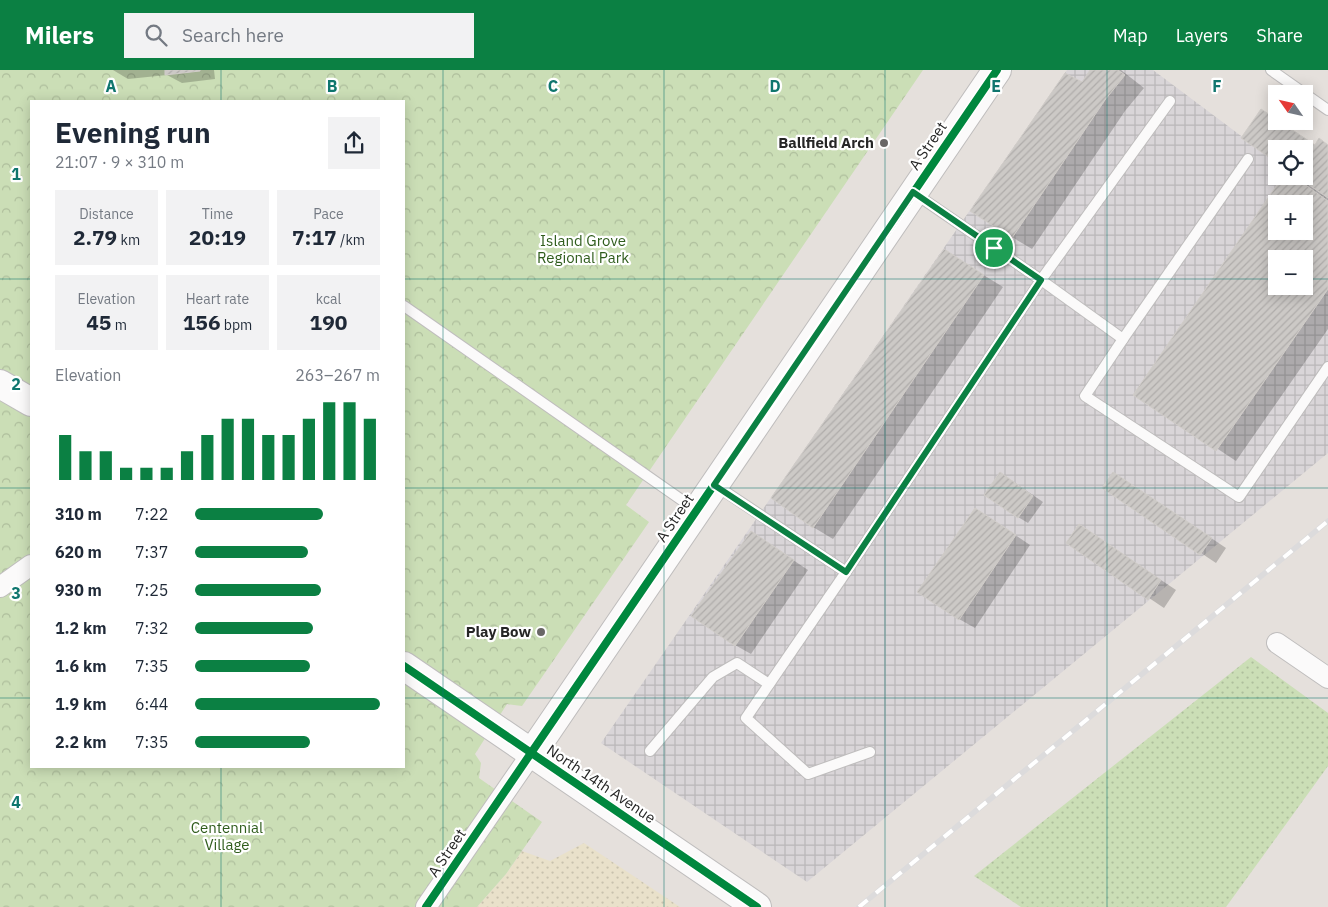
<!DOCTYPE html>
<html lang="en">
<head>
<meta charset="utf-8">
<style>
  :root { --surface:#fff; --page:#f2f2f3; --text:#1f2937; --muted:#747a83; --accent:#0b8043 }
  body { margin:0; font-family:"IBM Plex Sans",sans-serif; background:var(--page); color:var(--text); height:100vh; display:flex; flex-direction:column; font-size:19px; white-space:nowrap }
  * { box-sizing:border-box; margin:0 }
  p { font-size:16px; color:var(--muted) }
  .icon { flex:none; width:28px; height:28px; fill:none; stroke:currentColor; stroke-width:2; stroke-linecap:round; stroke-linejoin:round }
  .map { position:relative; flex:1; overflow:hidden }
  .panel { position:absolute; left:30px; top:30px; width:375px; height:668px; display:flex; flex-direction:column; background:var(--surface); border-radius:0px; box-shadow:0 2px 12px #0003 }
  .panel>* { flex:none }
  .needle { width:32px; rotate:304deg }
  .controls { position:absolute; left:1268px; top:15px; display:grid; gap:10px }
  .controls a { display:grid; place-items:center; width:45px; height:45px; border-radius:0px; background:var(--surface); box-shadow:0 2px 12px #0003; font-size:25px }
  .pin { position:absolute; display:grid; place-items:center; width:42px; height:42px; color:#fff; margin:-21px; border:2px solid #fff; border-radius:50%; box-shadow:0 1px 5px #0007 }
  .round { display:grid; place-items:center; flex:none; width:52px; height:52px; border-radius:0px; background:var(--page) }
  .summary { display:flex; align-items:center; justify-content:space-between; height:85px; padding:0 25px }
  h1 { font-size:28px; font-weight:800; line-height:38px }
  .figures { display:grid; grid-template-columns:repeat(3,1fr); gap:8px; height:85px; padding:5px 25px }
  .figures div { display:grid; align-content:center; border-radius:0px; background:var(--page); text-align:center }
  .figures b { font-size:21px; font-weight:800 }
  .figures small { font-size:14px; font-weight:400 }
  .figures p { font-size:14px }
  .chart { height:140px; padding:10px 25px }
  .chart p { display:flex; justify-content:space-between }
  .chart svg { width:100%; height:90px; margin-top:5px; stroke:var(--accent); stroke-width:6 }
  ul { padding:0 25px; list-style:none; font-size:16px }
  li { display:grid; grid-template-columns:80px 60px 1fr; align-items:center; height:38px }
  li i { height:12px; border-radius:6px; background:var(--accent) }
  header { display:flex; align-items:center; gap:30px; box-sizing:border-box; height:70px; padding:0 25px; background:var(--accent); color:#fff }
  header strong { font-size:24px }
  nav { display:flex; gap:28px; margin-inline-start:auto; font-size:18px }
  .search { width:350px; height:45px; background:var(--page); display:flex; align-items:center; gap:12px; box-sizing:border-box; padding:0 18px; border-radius:0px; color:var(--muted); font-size:19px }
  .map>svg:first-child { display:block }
  .industrial { fill:url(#industrial-grid); fill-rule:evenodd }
  .grass { fill:url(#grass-dots) }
  .sand { fill:url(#sand-dots) }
  .park { fill:url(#park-crowns); fill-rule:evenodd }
  .shadow { fill:#0003; fill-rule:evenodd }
  .building { fill:url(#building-hatch); stroke:#d0ccc8; fill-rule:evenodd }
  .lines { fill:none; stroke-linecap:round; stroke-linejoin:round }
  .lane-casing { stroke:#bfbdbd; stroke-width:12 }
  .street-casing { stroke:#bfbdbd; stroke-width:22 }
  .secondary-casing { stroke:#bfbdbd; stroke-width:30 }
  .lane { stroke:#fbfafa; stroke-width:10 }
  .street { stroke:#fbfafa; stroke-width:20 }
  .secondary { stroke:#fbfafa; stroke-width:28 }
  .rail-casing { stroke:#dcdbdc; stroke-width:5.5 }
  .rail { stroke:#fff; stroke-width:4; stroke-dasharray:11; stroke-linecap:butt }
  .cycleway-casing { stroke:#fff; stroke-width:11 }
  .cycleway { stroke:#00873e; stroke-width:8 }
  .route-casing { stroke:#fff; stroke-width:10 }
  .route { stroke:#0b8043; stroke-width:6 }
  .grid { fill:none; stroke:#0f766e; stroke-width:1; stroke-opacity:0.55 }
  .poi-dot { fill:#696766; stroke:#fff; stroke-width:2 }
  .labels { text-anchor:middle; stroke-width:4.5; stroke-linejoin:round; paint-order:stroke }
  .poi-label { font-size:15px; font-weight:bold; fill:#262626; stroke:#fff; text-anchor:end }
  .street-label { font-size:15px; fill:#262626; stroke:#fff }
  .park-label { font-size:15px; fill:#305d1d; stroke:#fff }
  .grid-label { font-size:16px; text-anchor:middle; font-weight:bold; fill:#0f766e; stroke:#fff; stroke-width:4.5; stroke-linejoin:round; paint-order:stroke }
</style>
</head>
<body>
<header>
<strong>Milers</strong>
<div class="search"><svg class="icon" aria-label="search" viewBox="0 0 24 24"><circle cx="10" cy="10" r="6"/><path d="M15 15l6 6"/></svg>Search here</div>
<nav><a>Map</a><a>Layers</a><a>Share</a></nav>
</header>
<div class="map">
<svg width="1328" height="837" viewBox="0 0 1328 837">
  <defs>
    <pattern id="industrial-grid" width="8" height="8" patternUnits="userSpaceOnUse" patternTransform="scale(1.25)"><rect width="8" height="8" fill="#d9d5d8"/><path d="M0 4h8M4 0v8" fill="none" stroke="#bab7b9"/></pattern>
    <pattern id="grass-dots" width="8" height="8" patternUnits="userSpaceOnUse" patternTransform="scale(1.25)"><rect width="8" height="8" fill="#cbdeb6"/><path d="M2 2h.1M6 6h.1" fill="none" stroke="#aebe9c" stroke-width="1.8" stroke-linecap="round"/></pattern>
    <pattern id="sand-dots" width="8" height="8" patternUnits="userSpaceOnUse" patternTransform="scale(1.25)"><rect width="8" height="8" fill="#e9e1ca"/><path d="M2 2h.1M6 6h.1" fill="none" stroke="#c8c1ad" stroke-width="1.8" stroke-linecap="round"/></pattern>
    <pattern id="park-crowns" width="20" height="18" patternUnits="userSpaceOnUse" patternTransform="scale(1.25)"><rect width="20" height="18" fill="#cbdeb6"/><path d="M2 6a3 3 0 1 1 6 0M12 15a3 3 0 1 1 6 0" fill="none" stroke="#aebe9c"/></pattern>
    <pattern id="building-hatch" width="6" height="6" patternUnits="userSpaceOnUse" patternTransform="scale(1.25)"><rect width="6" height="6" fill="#ccc9c6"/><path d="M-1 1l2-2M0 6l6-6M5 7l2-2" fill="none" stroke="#afacaa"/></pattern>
  </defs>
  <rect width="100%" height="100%" fill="#e5e0dc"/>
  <path class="industrial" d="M1067,0h86l123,92v14h20l32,22v255l-521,429 -206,-139zM1276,134h28v27h-28zM1276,189h28v27h-28z"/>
  <path class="grass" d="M1251,587l77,56v53l-102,141h-205l-47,-31z"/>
  <path class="sand" d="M584,773l96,64h-203l29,-33 16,-23 28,10z"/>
  <path class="park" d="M0,0h923l-297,435 23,17 -127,184 -15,-2 -32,50 6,9 -2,15 63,44 -36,52 -29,33h-477zM31,31h373v665h-373z"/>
  <g class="shadow">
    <path d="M113,0h101l1,9 -33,4 -15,-8 -39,4z"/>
    <path d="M1092,0h29l23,18 -19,23 -93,138 -20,-12 70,-154z"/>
    <path d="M1243,68l73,8 4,-6 8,5v184l-92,132 -101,-67 157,-218 16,9 1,-2 -5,-7v-27h-28v12zM1276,134h28v27h-28zM1276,189h28v27h-28z"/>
    <path d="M964,193l39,24 -170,252 -20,-12z"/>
    <path d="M1114,403l112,75 -10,15 -112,-75z"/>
    <path d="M1011,410l32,22 -15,21 -10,-6z"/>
    <path d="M990,448l40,27 -55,83 -16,-9z"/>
    <path d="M1080,456l96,64 -12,18 -97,-65z"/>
    <path d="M751,462l57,38 -57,84 -16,-9z"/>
  </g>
  <g class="building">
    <path d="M165,0h35v1l-35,4z"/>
    <path d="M1090,0h28l7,5 -20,25 -93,138 -42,-27 95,-138 17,9z"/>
    <path d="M1261,39l54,36 4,-7 9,7v53l-32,-22h8v-27h-28v13l-35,-24z"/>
    <path d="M1283,106h10l35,25v88l-112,162 -83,-56zM1276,134h28v27h-28zM1276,189h28v27h-28z"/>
    <path d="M944,179l40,26 -171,253 -42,-30z"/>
    <path d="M1000,402l33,24 -15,22 -34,-23z"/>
    <path d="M1113,402l99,66 -12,17 -98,-67z"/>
    <path d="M975,438l41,27 -57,85 -42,-28z"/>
    <path d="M1079,454l82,56 -13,20 -82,-57z"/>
    <path d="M751,461l43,29 -59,86 -44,-30z"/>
  </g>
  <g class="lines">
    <g class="lane-casing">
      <g id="lane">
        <path d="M1271,0l57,40"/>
        <path d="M914,123l127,87 129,-179"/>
        <path d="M404,236l292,204"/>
        <path d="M1123,269l-38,57 154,101 89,-130"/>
        <path d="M715,415l131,87 195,-292 82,59 125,-180"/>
        <path d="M846,502l-100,146 62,56 62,-22"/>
        <path d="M650,681l63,-74 24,-14 32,21"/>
      </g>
    </g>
    <g class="street-casing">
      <g id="street">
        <path d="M0,517l31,-22"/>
        <path d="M1277,573l51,35"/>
        <path d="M426,837l106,-154"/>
      </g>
    </g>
    <g class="secondary-casing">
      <g id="secondary">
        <path d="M0,314l31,18"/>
        <path d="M404,596l353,241"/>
        <path d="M532,683l465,-683"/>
      </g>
    </g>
    <use href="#lane" class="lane"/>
    <use href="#street" class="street"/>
    <use href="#secondary" class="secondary"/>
    <g class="rail-casing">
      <path id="rail" d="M859,837l469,-386"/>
    </g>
    <use href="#rail" class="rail"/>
    <g class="cycleway-casing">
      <g id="cycleway">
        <path d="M404,596l353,241"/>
        <path d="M426,837l571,-837"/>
      </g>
    </g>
    <use href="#cycleway" class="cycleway"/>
  </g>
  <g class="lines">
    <g class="route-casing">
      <path id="route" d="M913,122l128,88 -195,292 -132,-87z"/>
    </g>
    <use href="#route" class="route"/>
  </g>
  <path class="grid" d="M221,0v31M443,0v837M664,0v837M885,0v837M1107,0v837M0,209h31M404,209h872M1304,209h24M0,418h31M404,418h924M0,628h31M404,628h924M221,696v141"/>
  <g class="poi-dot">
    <circle cx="884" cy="73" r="5"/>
    <circle cx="541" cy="562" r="5"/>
  </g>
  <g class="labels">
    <g class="poi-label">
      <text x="874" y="78">Ballfield Arch</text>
      <text x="531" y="567">Play Bow</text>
    </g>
    <g class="street-label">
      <text transform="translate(928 76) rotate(-56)" y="5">A Street</text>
      <text transform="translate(675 448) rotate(-56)" y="5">A Street</text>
      <text transform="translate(601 714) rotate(34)" y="5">North 14th Avenue</text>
      <text transform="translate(447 783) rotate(-56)" y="5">A Street</text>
    </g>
    <g class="park-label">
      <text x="583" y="176">Island Grove<tspan x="583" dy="17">Regional Park</tspan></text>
      <text x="227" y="763">Centennial<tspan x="227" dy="17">Village</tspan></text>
    </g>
  </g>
  <g class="grid-label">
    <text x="111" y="22">A</text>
    <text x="332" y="22">B</text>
    <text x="553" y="22">C</text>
    <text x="775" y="22">D</text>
    <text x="996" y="22">E</text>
    <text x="1217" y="22">F</text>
    <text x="16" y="110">1</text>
    <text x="16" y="320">2</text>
    <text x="16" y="529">3</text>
    <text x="16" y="738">4</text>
  </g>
</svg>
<div class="controls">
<a><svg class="needle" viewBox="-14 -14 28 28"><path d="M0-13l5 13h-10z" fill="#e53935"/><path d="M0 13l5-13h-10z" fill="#747a83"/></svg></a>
<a><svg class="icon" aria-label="locate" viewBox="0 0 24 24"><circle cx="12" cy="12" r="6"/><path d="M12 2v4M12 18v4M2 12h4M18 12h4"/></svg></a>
<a>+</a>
<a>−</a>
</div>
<div class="pin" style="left:994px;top:178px;background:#1e9e55"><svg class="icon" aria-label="arrive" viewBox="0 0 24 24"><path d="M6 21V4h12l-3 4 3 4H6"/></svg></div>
<section class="panel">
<div class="summary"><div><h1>Evening run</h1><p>21:07 · 9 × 310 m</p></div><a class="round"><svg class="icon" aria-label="share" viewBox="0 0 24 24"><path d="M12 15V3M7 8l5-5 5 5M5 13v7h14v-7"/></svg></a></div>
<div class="figures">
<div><p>Distance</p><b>2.79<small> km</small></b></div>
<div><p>Time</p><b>20:19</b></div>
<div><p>Pace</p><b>7:17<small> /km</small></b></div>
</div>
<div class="figures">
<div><p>Elevation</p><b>45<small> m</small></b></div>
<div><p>Heart rate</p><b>156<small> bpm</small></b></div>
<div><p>kcal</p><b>190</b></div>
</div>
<div class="chart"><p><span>Elevation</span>263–267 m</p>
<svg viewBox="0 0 160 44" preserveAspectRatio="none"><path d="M5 44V22M15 44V30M25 44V30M35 44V38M45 44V38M55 44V38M65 44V30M75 44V22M85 44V14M95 44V14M105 44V22M115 44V22M125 44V14M135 44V6M145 44V6M155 44V14"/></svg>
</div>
<ul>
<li><b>310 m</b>7:22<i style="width:69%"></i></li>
<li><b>620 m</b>7:37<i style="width:61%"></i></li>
<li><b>930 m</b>7:25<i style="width:68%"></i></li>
<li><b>1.2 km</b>7:32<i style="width:64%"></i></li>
<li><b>1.6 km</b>7:35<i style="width:62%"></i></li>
<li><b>1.9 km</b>6:44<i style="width:100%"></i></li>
<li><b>2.2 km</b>7:35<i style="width:62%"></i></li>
</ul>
</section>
</div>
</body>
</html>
